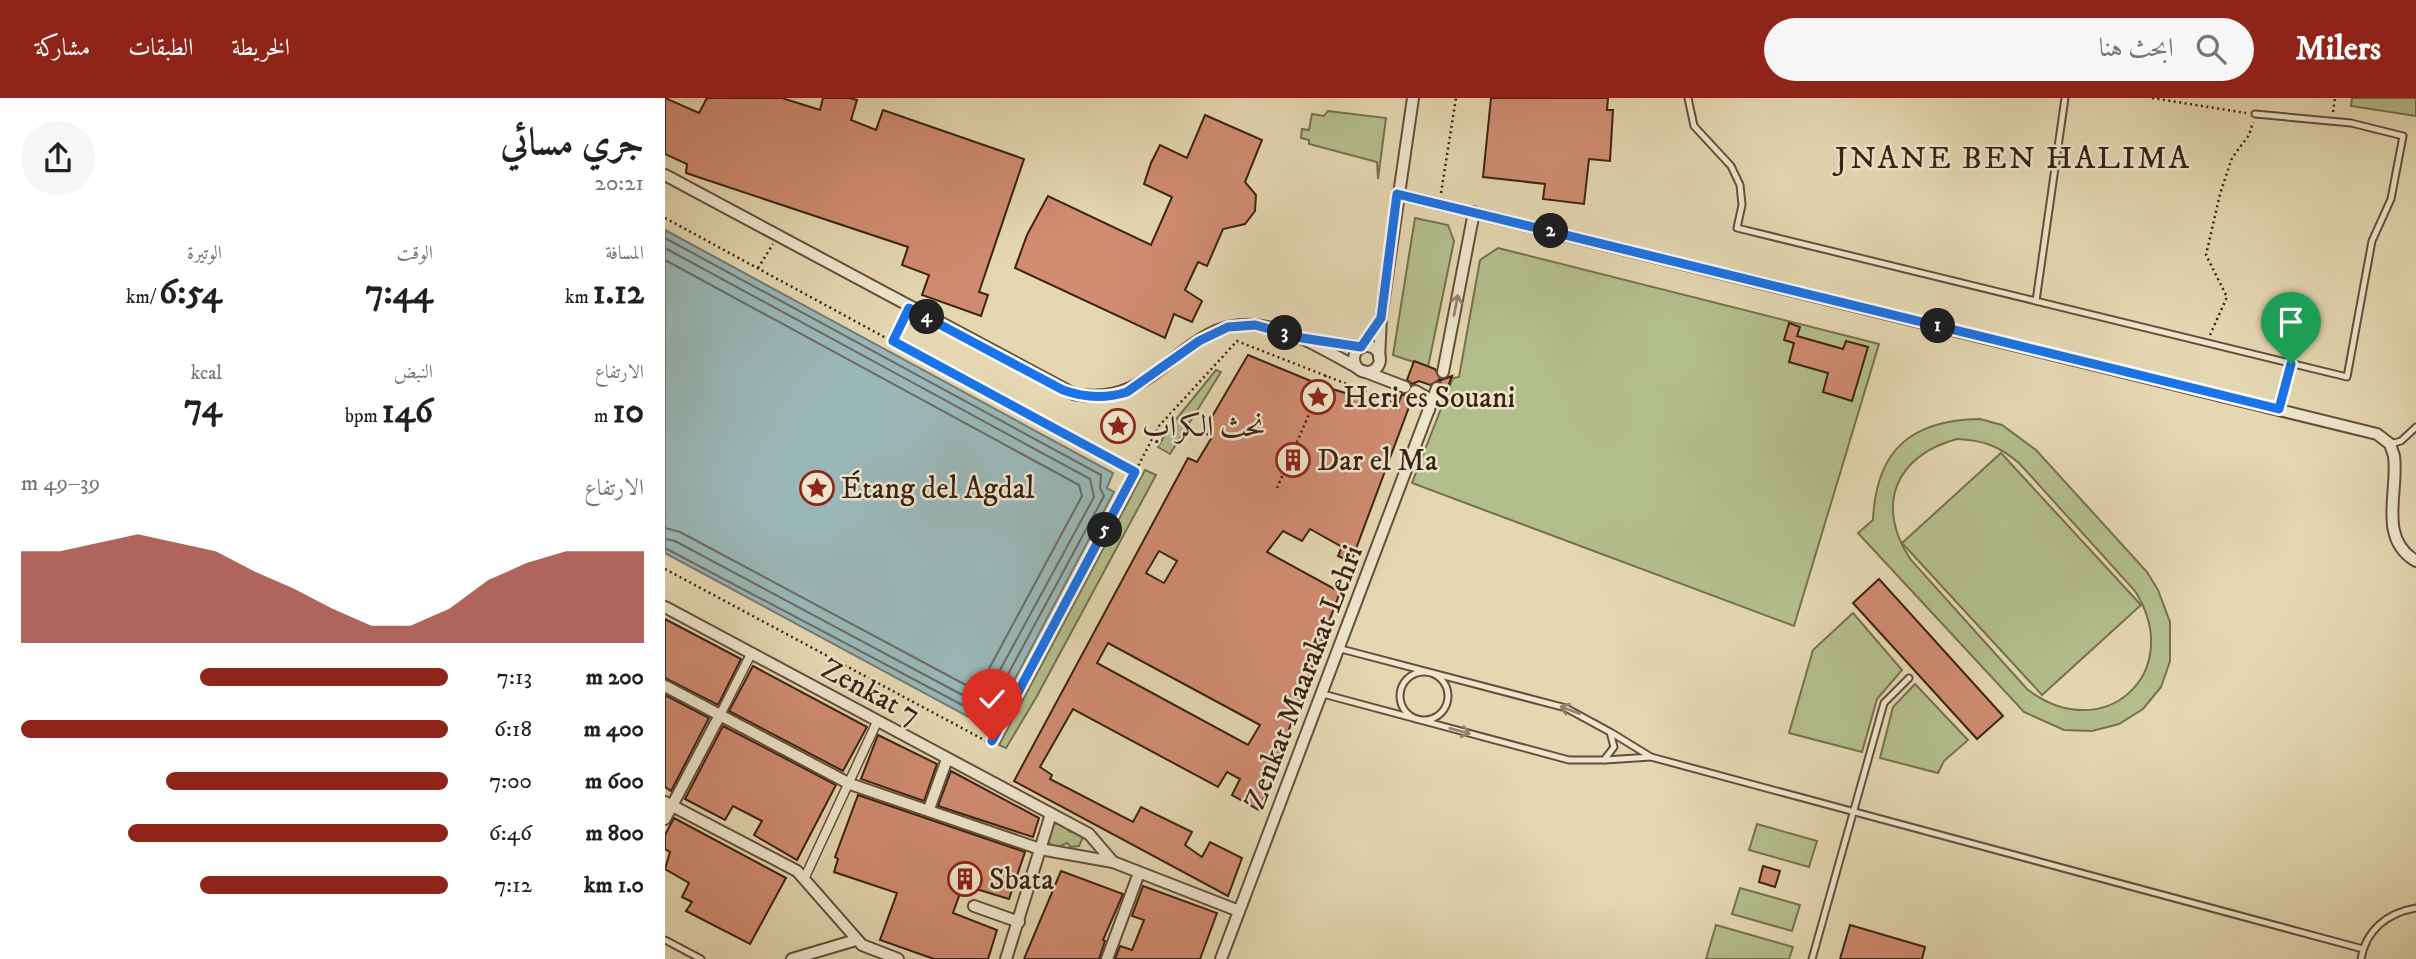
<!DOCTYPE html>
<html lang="ar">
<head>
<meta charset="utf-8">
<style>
  :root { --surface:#fff; --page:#f6f6f6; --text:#202124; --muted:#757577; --accent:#8f2418 }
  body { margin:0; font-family:"IM FELL DW Pica",Amiri,serif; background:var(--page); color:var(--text); direction:rtl; height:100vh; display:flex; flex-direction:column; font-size:26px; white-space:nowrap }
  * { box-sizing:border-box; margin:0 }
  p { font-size:23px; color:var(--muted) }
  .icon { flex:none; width:38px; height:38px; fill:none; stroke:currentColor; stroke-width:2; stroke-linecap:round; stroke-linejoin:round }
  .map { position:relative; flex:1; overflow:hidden; direction:ltr }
  .sheet { display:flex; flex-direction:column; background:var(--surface); width:665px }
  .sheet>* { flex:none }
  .pin { position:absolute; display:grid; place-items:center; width:60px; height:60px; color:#fff; margin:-72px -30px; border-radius:50% 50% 50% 0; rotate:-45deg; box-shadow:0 0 7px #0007 }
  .pin .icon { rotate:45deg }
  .km { position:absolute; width:35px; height:35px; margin:-18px; border-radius:50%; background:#222; color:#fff; font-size:19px; line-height:35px; text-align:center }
  .round { display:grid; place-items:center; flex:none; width:74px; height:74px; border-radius:37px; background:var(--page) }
  .summary { display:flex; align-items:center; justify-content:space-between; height:119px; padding:0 21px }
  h1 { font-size:38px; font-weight:800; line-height:52px }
  .stats { display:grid; grid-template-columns:repeat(3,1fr); gap:10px; height:119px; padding:7px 21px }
  .stats div { display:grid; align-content:center }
  .stats b { font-size:35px; font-weight:800 }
  .stats small { font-size:19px; font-weight:400 }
  .stats p { font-size:19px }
  .chart { height:196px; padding:14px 21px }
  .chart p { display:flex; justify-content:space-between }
  .chart svg { width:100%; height:126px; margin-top:7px; fill:var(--accent); opacity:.7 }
  ul { padding:0 21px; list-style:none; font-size:23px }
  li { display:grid; grid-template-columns:112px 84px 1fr; align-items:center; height:52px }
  li i { height:18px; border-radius:9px; background:var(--accent) }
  header { display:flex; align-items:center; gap:42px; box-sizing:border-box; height:98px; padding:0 35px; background:var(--accent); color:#fff }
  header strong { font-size:33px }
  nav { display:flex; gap:38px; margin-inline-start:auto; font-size:24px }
  .search { width:490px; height:63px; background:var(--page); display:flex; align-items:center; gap:18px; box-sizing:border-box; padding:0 24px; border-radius:38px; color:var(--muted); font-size:26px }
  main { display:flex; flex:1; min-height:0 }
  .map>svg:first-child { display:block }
  .green { fill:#b3be8d; stroke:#77704f; stroke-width:2; fill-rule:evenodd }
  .water { fill:#9ab7b7; stroke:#747b75; stroke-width:2 }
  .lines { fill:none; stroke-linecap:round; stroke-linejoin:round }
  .shore { stroke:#6a6c64; stroke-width:2 }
  .building { fill:#d18c72; stroke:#3b2211; stroke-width:2; fill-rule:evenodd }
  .service-casing { stroke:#654f39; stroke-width:9 }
  .pedestrian-casing { stroke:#654f39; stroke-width:11 }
  .minor-casing { stroke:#654f39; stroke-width:14 }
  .path { stroke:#3b2211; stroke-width:2.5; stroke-dasharray:2 3.5; stroke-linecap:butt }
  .service { stroke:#ede5cd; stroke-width:5 }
  .pedestrian { stroke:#ede5cd; stroke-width:8 }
  .minor { stroke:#ede5cd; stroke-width:10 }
  .oneway { stroke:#94846f }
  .route-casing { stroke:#fff; stroke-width:14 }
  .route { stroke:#1a73e8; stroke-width:9 }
  .labels { text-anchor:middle; stroke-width:5; stroke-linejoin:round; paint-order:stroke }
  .poi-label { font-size:30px; fill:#3b2211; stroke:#ede5cd; text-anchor:start }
  .street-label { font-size:30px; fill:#3b2211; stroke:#ede5cd }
  .neighbourhood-label { font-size:32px; letter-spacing:2px; fill:#3b2211; stroke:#ede5cd }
</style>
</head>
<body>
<header>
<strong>Milers</strong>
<div class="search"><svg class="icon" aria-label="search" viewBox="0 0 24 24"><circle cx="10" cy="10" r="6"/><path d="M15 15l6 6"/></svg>ابحث هنا</div>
<nav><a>الخريطة</a><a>الطبقات</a><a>مشاركة</a></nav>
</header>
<main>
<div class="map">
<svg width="1751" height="861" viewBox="0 0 1751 861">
  <rect width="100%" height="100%" fill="#e4d7b2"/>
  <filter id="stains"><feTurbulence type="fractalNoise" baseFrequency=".00286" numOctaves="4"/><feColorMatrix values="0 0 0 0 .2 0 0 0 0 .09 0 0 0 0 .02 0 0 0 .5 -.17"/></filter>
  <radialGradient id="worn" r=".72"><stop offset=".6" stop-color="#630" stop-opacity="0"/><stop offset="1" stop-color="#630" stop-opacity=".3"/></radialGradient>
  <g class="green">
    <path d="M1687,0h64v18l-65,-10z"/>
    <path d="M663,13l58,7 -8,61 -1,-17 -68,-18v-4l-8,-2 1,-9 7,1 3,-16 12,2z"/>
    <path d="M750,120l33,7 6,16 -26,126 -35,-12z"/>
    <path d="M833,150l381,96 -85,282 -382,-143 41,-105 6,-1 21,-117z"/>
    <path d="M551,272l5,2 -51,82 -12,-7 11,-19z"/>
    <path d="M1315,321l22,6 34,25 111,122 11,18 12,32v39l-9,26 -18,22 -24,15 -27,7 -28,-1 -40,-18 -166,-179 15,-13c3,-70 38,-100 107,-101zM1292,341c26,1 42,7 62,24l116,128c52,82 -32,157 -108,98l-116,-129c-36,-53 -17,-104 46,-121z"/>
    <path d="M1336,355l140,152 -99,90 -140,-152z"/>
    <path d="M480,372l11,5 -119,221 -31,52 -7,-3z"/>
    <path d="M1188,515l49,57 -25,29 -15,53 -73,-19 24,-83z"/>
    <path d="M1250,586l53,56 -24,21 -6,12 -58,-15 13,-51z"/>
    <path d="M396,725l9,9 5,-1 8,6 -4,9 -8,1 -4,-4 -9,4 -7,-2 -5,-7 7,-14z"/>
    <path d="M1092,726l60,17 -8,26 -60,-17z"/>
    <path d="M1075,790l60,17 -8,26 -60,-17z"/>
    <path d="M1051,827l77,22 -4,12h-83z"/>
  </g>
  <path class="water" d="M0,132l448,243 -6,15 7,4 -125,236 -324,-175z"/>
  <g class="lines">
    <g class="shore">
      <path d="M0,140l436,237 -1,13 4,8 -119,221 -320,-169"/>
      <path d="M0,150l425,231 4,18 -113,208 -306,-164 -10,-2"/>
      <path d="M0,162l414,225 3,11 -105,195 -297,-159 -15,-4"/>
    </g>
  </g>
  <g class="building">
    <path d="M0,0l34,15 8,-15h75l38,12 3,-12h27l7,2 -6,20 25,10 7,-20 141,49 -45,133 9,3 -7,21 -59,-21 7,-20 -27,-10 6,-18 -222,-74 1,-9 -22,-10z"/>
    <path d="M826,0h117l-1,12h6l-3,51 -21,-2 -5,45 -41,-5 2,-15 -62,-7z"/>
    <path d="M540,17l57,25 -17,42 11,13 -1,16 -10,13 -22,5 -16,37 -9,-4 -13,28 17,11 -10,21 -18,-8 -9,24 -150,-70 12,-33 21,-39 103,49 21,-48 -28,-13 7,-21 9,-18 27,13z"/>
    <path d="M1124,225l11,4 -3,9 46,13 3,-8 22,6 -16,54 -29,-9 5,-19 -39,-11 5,-19 -10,-3z"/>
    <path d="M583,257l75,31 73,23 6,-15 10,5 -61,163 -13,-6 4,-9 -32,-18 -8,12 -19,-10 -16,21 73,40 -81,218 -27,-15 8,-16 -13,-7 -9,15 -145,-78 -33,58 12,8 -2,4 83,43 8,-15 51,25 -7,13 17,12 8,-15 32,16 -14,38 -214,-115 174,-323 9,4 15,-25 -9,-5zM494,453l18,10 -13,22 -18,-10zM443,545l152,82 -12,20 -151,-82z"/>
    <path d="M749,263l21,8 6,11 11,-4 -6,16 -7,-12 -9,5 -11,-4 -7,3 -5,-4z"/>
    <path d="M1214,481l124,137 -26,23 -124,-136z"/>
    <path d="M0,521l76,40 -23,46 -53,-27z"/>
    <path d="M88,568l114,61 -24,44 -114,-60z"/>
    <path d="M0,597l44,23 -38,73 -6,-4z"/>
    <path d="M58,628l113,59 -39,75 -43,-25 8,-14 -29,-15 -8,14 -40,-21z"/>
    <path d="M213,637l59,29 -13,37 -63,-22z"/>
    <path d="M286,673l88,47 -6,19 -95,-31z"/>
    <path d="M193,697l167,57 -16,47 -46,-14 -10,28 44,17 -9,29h-54l-54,-19 17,-47 -63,-21 4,-13 -3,-2z"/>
    <path d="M9,720l112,60 -36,66 -64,-33 6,-9 -10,-5 7,-14 -24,-14 5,-17 -5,-3v-14z"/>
    <path d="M1098,768l17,5 -5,16 -16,-5z"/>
    <path d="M396,773l62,23 -20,46 2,1 -6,18h-75z"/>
    <path d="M478,788l74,27 -17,46h-85l5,-13 12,4 12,-30 -12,-4z"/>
    <path d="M1185,827l75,22 -3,12h-82z"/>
  </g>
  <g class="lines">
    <g class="service-casing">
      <g id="service">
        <path d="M1023,0l6,28 37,40 9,19 2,20 -5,23 610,149 25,-136 19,-42 12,-63 -52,-13 -96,-9"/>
        <path d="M1371,203l29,-203"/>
        <path d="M1614,311l12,-45"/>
        <path d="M1725,346l11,-3 15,-14"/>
        <circle cx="759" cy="598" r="24"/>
        <path d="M658,596l246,66h35l10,-13 -4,-15 -44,-24 -225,-59"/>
        <path d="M986,659l712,192"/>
        <path d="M940,662l46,-3 -39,-24"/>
        <path d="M0,842l36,19"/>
        <path d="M1147,861l72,-256 25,-25"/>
        <path d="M1696,861c5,-29 26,-46 55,-51"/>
      </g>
    </g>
    <g class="pedestrian-casing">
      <g id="pedestrian">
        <path d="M55,617l31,-61"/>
        <path d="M140,779l72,-155"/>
      </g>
    </g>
    <g class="minor-casing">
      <g id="minor">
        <path d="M0,77l409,219c84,16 106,-74 178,-69 38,2 72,25 104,42"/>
        <path d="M732,96l980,240 13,10 4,12c5,35 -17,82 22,105"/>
        <path d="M647,242l50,7"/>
        <circle cx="702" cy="261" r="13"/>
        <path d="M714,260l2,-40 32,-220"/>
        <path d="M698,273l42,16"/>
        <path d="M778,274l31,-160"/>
        <path d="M750,293l11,6 3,13"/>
        <path d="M0,509l424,227 24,28 126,49"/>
        <path d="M0,588l185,98 190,65 73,13"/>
        <path d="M0,704l132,69 65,74 36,14"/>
        <path d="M264,711l18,-50"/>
        <path d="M0,721l55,-104"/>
        <path d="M309,808l45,16"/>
        <path d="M127,861l64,-19"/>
        <path d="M341,861l45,-145"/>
        <path d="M442,861l32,-86"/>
        <path d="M556,861l216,-571"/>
      </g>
    </g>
    <g class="path">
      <path d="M1487,0l94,15"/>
      <path d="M1668,14l2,-14"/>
      <path d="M776,95l15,-95"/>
      <path d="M0,120l470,255"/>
      <path d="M93,170l15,-24"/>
      <path d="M1545,237l17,-38 -21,-42 14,-61 12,-36 17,-23 4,-13"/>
      <path d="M228,243l12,-25"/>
      <path d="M612,390l49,-113"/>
      <path d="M0,471l323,173 11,-10 160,-306 78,-85 161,63"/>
    </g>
    <use href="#service" class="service"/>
    <use href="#pedestrian" class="pedestrian"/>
    <use href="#minor" class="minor"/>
  </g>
  <defs><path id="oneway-shaft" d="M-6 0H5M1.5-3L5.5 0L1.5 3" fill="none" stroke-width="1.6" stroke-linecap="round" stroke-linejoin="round" transform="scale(1.75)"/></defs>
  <g class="oneway">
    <use href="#oneway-shaft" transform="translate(791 207) rotate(-79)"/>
    <use href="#oneway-shaft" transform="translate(905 612) rotate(-160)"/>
    <use href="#oneway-shaft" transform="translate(795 633) rotate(15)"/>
  </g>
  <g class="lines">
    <g class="route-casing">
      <path id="route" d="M327,643l143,-269 -242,-131 16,-33 154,82c22,8 42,9 64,2l72,-51 29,-14 27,-2 47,13 59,9 20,-29 16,-124 882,215 12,-45"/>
    </g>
    <use href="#route" class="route"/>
  </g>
  <defs>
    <g id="sight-ring" transform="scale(1.75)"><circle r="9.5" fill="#ede5cd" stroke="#8f2418" stroke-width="1.5"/><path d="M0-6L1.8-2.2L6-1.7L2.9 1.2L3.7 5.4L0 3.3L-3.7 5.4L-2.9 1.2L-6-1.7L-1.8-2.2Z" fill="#8f2418"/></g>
    <g id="building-ring" transform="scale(1.75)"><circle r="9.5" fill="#ede5cd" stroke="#8f2418" stroke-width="1.5"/><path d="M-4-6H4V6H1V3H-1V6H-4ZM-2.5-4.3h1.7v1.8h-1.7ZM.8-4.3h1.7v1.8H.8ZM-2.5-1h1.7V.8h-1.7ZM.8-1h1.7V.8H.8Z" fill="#8f2418"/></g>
  </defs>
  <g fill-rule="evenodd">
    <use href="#sight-ring" x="653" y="299"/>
    <use href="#sight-ring" x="453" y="328"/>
    <use href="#building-ring" x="628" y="362"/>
    <use href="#sight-ring" x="152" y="390"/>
    <use href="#building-ring" x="300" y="781"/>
  </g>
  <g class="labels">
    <g class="poi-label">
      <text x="678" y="309">Heri es Souani</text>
      <text x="477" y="338">نحث الكراب</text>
      <text x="652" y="372">Dar el Ma</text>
      <text x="176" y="400">Étang del Agdal</text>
      <text x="324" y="791">Sbata</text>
    </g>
    <g class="street-label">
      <text transform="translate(638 579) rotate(-69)" y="10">Zenkat Maarakat Lehri</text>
      <text transform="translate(206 593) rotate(28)" y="10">Zenkat 7</text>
    </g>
    <g class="neighbourhood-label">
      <text x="1348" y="70">JNANE BEN HALIMA</text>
    </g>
  </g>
  <rect width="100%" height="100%" filter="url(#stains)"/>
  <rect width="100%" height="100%" fill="url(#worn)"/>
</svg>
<div class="pin" style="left:1626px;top:266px;background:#1e9e55"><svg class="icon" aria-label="arrive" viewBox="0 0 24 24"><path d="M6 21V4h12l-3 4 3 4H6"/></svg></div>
<div class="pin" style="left:327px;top:643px;background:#d93025"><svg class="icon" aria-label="check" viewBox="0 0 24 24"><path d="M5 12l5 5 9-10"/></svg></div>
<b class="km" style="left:1273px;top:228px">1</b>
<b class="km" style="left:886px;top:133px">2</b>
<b class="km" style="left:620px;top:235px">3</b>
<b class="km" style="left:262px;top:219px">4</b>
<b class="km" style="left:440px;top:432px">5</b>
</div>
<section class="sheet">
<div class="summary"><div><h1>جري مسائي</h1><p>20:21</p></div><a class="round"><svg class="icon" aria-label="share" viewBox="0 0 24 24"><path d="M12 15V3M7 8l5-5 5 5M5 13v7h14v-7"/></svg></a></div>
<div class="stats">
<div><p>المسافة</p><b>1.12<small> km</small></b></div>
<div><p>الوقت</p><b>7:44</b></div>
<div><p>الوتيرة</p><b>6:54<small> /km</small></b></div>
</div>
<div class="stats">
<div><p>الارتفاع</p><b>10<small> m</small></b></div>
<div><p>النبض</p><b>146<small> bpm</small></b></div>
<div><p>kcal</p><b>74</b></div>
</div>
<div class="chart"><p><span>الارتفاع</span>39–49 m</p>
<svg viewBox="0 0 160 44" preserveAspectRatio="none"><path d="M0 44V12L10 12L20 9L30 6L40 9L50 12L60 19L70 25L80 32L90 38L100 38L110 32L120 22L130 16L140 12L150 12L160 12V44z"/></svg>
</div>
<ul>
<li><b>200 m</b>7:13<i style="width:58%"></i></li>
<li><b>400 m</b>6:18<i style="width:100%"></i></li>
<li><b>600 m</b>7:00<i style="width:66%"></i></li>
<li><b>800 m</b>6:46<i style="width:75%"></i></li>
<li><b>1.0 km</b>7:12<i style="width:58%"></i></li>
</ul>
</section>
</main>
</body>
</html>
